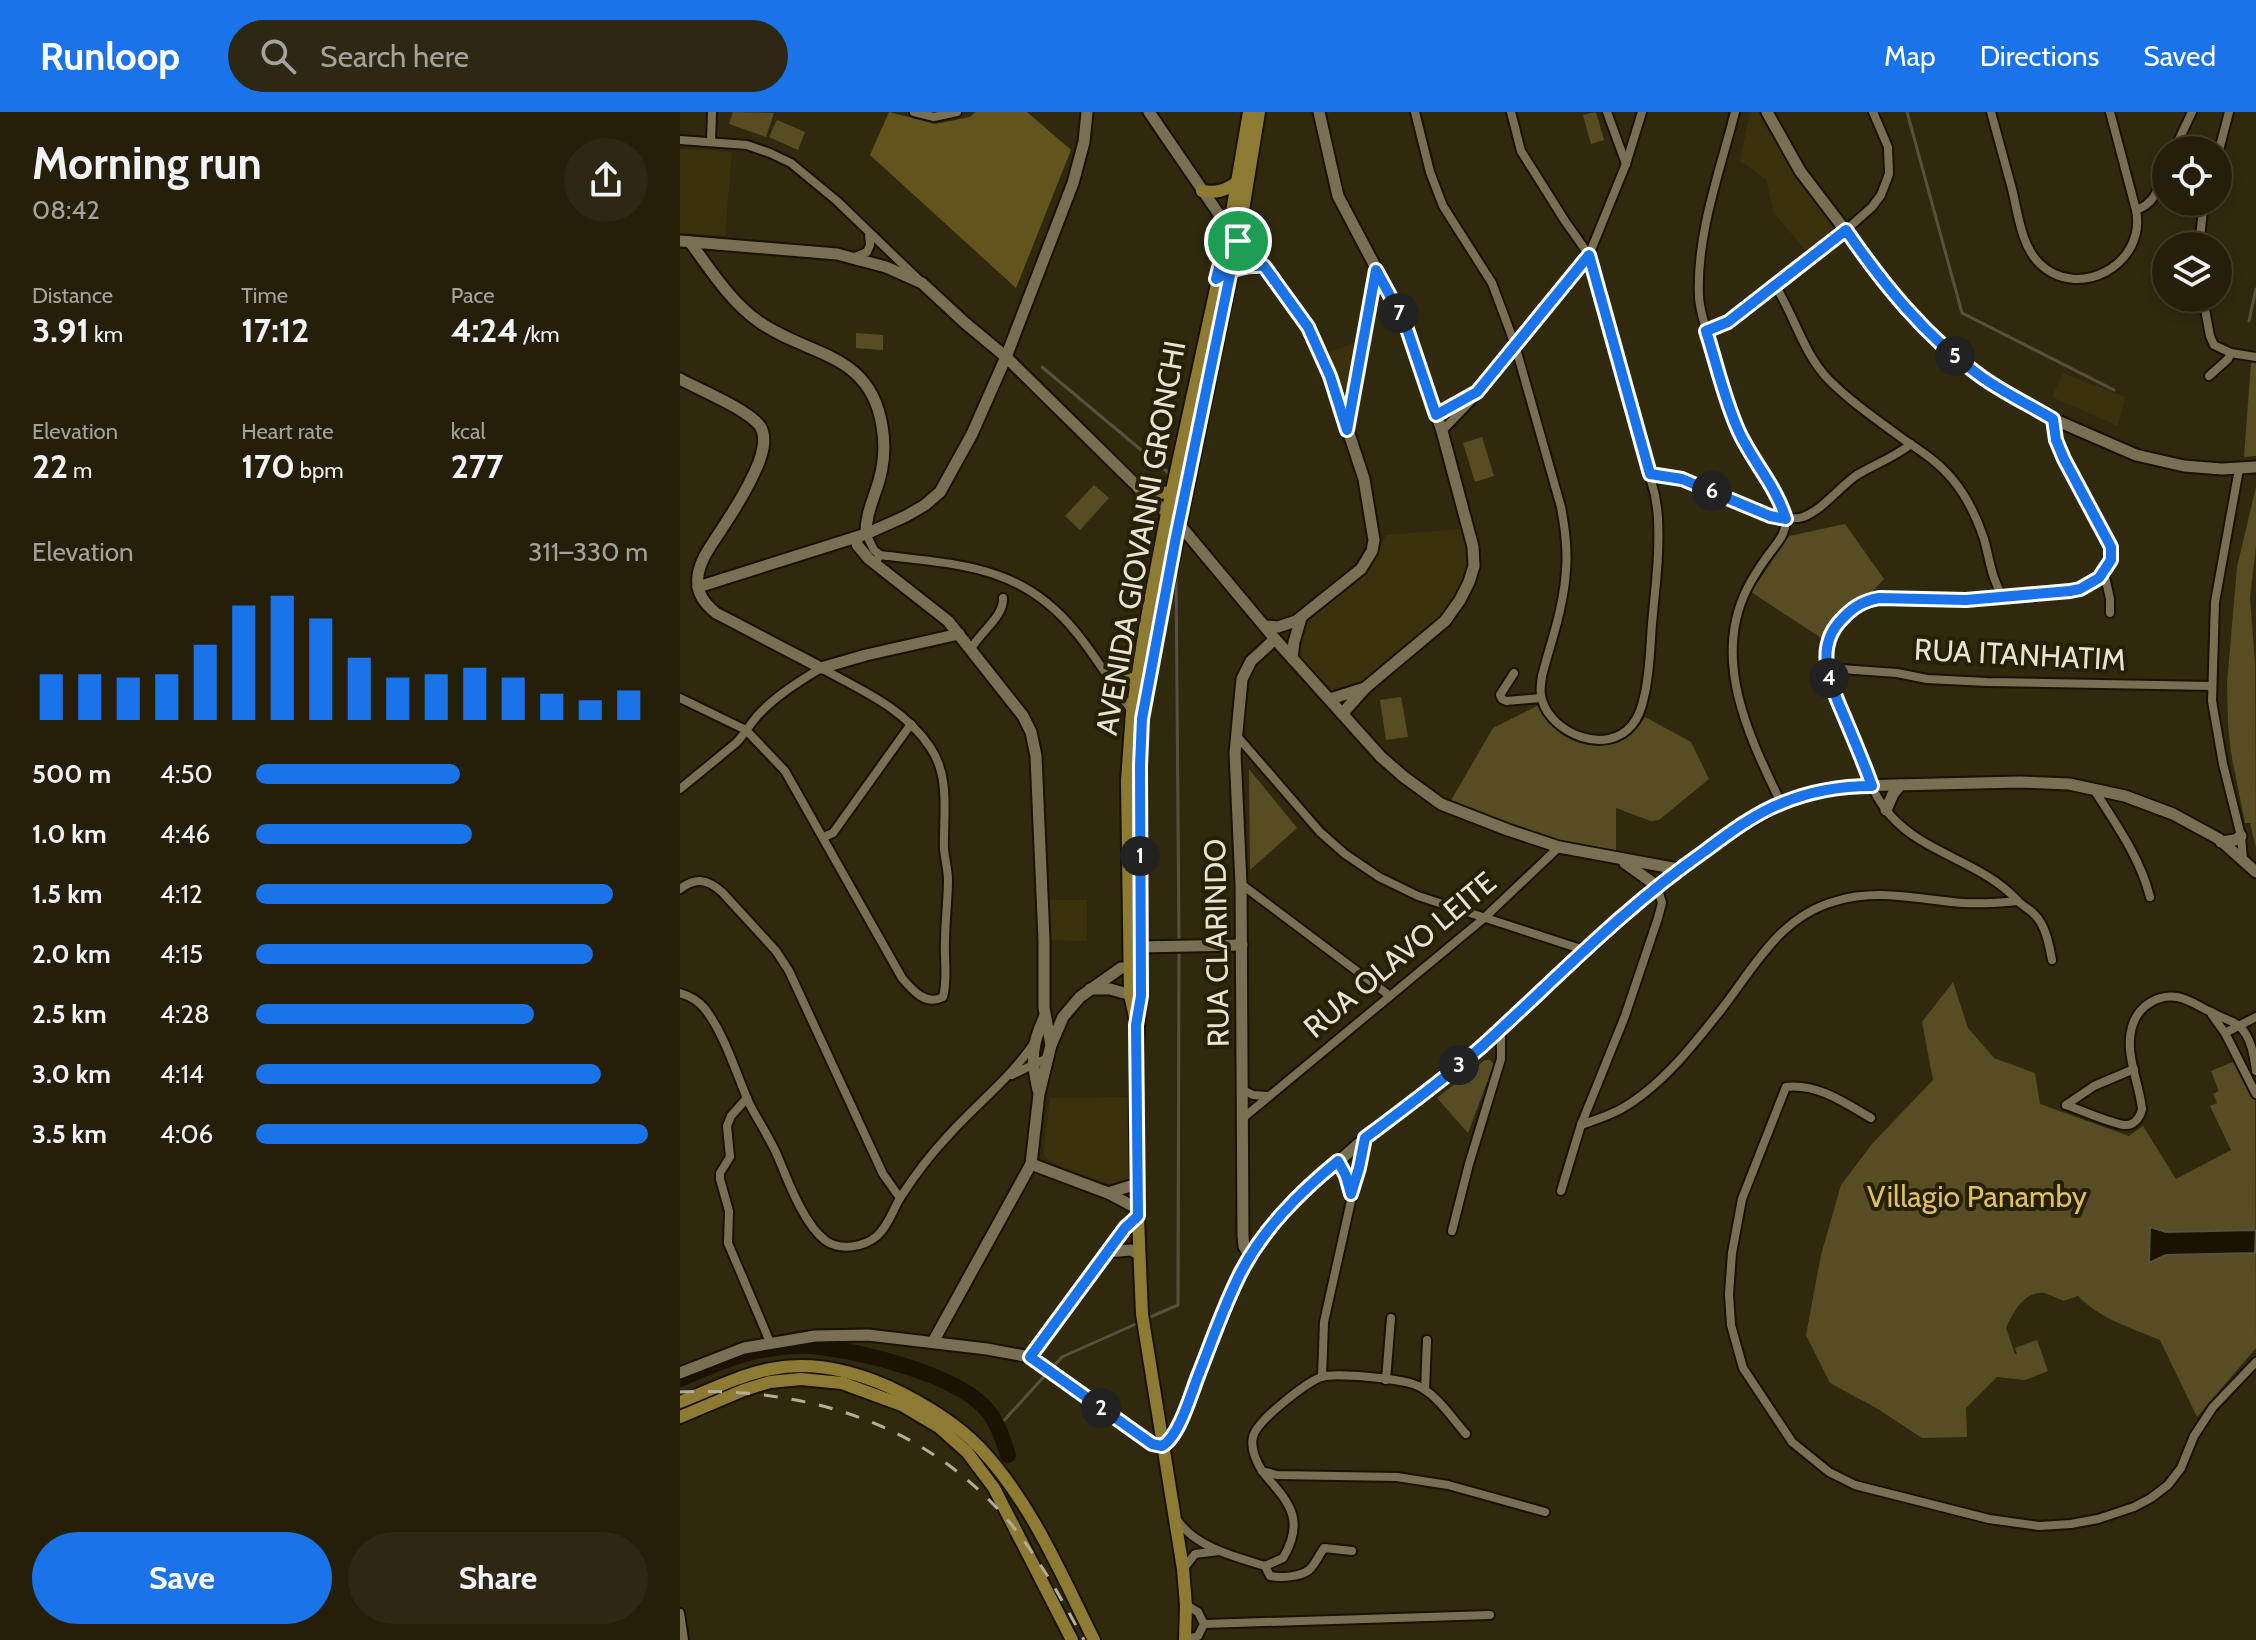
<!DOCTYPE html>
<html lang="en">
<head>
<meta charset="utf-8">
<style>
  :root { --surface:#251f0a; --page:#2d2713; --text:#f1f3f6; --muted:#a3a29c; --line:#423d2b; --accent:#1a73e8 }
  body { margin:0; font-family:Cabin,sans-serif; background:var(--page); color:var(--text); height:100vh; display:flex; flex-direction:column; font-size:30px; white-space:nowrap }
  * { box-sizing:border-box; margin:0 }
  p { font-size:26px; color:var(--muted) }
  .icon { flex:none; width:44px; height:44px; fill:none; stroke:currentColor; stroke-width:2; stroke-linecap:round; stroke-linejoin:round }
  .map { position:relative; flex:1; overflow:hidden }
  .drawer { display:flex; flex-direction:column; background:var(--surface); width:680px }
  .drawer>* { flex:none }
  .controls { position:absolute; left:1472px; top:24px; display:grid; gap:16px }
  .controls a { display:grid; place-items:center; width:80px; height:80px; border-radius:50%; background:var(--surface); box-shadow:0 4px 12px #0003,0 0 0 2px var(--line); font-size:40px }
  .pin { position:absolute; display:grid; place-items:center; width:68px; height:68px; color:#fff; margin:-34px; border:4px solid #fff; border-radius:50%; box-shadow:0 2px 8px #0007 }
  .km { position:absolute; width:40px; height:40px; margin:-20px; border-radius:50%; background:#222; color:#fff; font-size:22px; line-height:40px; text-align:center }
  .round { display:grid; place-items:center; flex:none; width:84px; height:84px; border-radius:42px; background:var(--page) }
  .summary { display:flex; align-items:center; justify-content:space-between; height:136px; padding:0 32px }
  h1 { font-size:44px; font-weight:700; line-height:60px }
  .metrics { display:grid; grid-template-columns:repeat(3,1fr); gap:12px; height:136px; padding:8px 32px }
  .metrics div { display:grid; align-content:center }
  .metrics b { font-size:34px; font-weight:700 }
  .metrics small { font-size:22px; font-weight:400 }
  .metrics p { font-size:22px }
  .chart { height:224px; padding:16px 32px }
  .chart p { display:flex; justify-content:space-between }
  .chart svg { width:100%; height:144px; margin-top:8px; stroke:var(--accent); stroke-width:6 }
  .action { display:flex; gap:16px; margin-top:auto; padding:16px 32px }
  .action a { flex:1; height:92px; border-radius:48px; background:var(--accent); color:#fff; font-size:32px; font-weight:700; line-height:92px; text-align:center }
  .action a+a { background:var(--page); color:var(--text) }
  ul { padding:0 32px; list-style:none; font-size:26px }
  li { display:grid; grid-template-columns:128px 96px 1fr; align-items:center; height:60px }
  li i { height:20px; border-radius:10px; background:var(--accent) }
  header { display:flex; align-items:center; gap:48px; box-sizing:border-box; height:112px; padding:0 40px; background:var(--accent); color:#fff }
  header strong { font-size:38px }
  nav { display:flex; gap:44px; margin-inline-start:auto; font-size:28px }
  .search { width:560px; height:72px; background:var(--page); display:flex; align-items:center; gap:20px; box-sizing:border-box; padding:0 28px; border-radius:44px; color:var(--muted); font-size:30px }
  main { display:flex; flex:1; min-height:0 }
  .map>svg:first-child { display:block }
  .built { fill:#3b310d }
  .green { fill:#584c23 }
  .forest { fill:#63531c }
  .water { fill:#1a1301; stroke:#585140; stroke-width:2 }
  .lines { fill:none; stroke-linecap:round; stroke-linejoin:round }
  .stream { stroke:#585140; stroke-width:3 }
  .river { stroke:#1a1301; stroke-width:16 }
  .street-casing { stroke:#191200; stroke-width:12 }
  .secondary-casing { stroke:#191200; stroke-width:15 }
  .primary-casing { stroke:#191200; stroke-width:16 }
  .street { stroke:#797053; stroke-width:8 }
  .secondary { stroke:#797053; stroke-width:11 }
  .primary { stroke:#8d7a33; stroke-width:12 }
  .rail { stroke:#b3ad9a; stroke-width:3; stroke-dasharray:14 14; stroke-linecap:butt }
  .route-casing { stroke:#fff; stroke-width:16 }
  .route { stroke:#1a73e8; stroke-width:10 }
  .labels { text-anchor:middle; stroke-width:8; stroke-linejoin:round; paint-order:stroke }
  .street-label { font-size:30px; fill:#e8e3d3; stroke:#282004 }
  .park-label { font-size:30px; fill:#dec15c; stroke:#282004 }
</style>
</head>
<body>
<header>
<strong>Runloop</strong>
<div class="search"><svg class="icon" aria-label="search" viewBox="0 0 24 24"><circle cx="10" cy="10" r="6"/><path d="M15 15l6 6"/></svg>Search here</div>
<nav><a>Map</a><a>Directions</a><a>Saved</a></nav>
</header>
<main>
<section class="drawer">
<div class="summary"><div><h1>Morning run</h1><p>08:42</p></div><a class="round"><svg class="icon" aria-label="share" viewBox="0 0 24 24"><path d="M12 15V3M7 8l5-5 5 5M5 13v7h14v-7"/></svg></a></div>
<div class="metrics">
<div><p>Distance</p><b>3.91<small> km</small></b></div>
<div><p>Time</p><b>17:12</b></div>
<div><p>Pace</p><b>4:24<small> /km</small></b></div>
</div>
<div class="metrics">
<div><p>Elevation</p><b>22<small> m</small></b></div>
<div><p>Heart rate</p><b>170<small> bpm</small></b></div>
<div><p>kcal</p><b>277</b></div>
</div>
<div class="chart"><p><span>Elevation</span>311–330 m</p>
<svg viewBox="0 0 160 44" preserveAspectRatio="none"><path d="M5 44V30M15 44V30M25 44V31M35 44V30M45 44V21M55 44V9M65 44V6M75 44V13M85 44V25M95 44V31M105 44V30M115 44V28M125 44V31M135 44V36M145 44V38M155 44V35"/></svg>
</div>
<ul>
<li><b>500 m</b>4:50<i style="width:52%"></i></li>
<li><b>1.0 km</b>4:46<i style="width:55%"></i></li>
<li><b>1.5 km</b>4:12<i style="width:91%"></i></li>
<li><b>2.0 km</b>4:15<i style="width:86%"></i></li>
<li><b>2.5 km</b>4:28<i style="width:71%"></i></li>
<li><b>3.0 km</b>4:14<i style="width:88%"></i></li>
<li><b>3.5 km</b>4:06<i style="width:100%"></i></li>
</ul>
<div class="action"><a>Save</a><a>Share</a></div>
</section>
<div class="map">
<svg width="1576" height="1528" viewBox="0 0 1576 1528">
  <rect width="100%" height="100%" fill="#31290e"/>
  <g class="built">
    <path d="M1070,0h15l79,120 -34,24 -36,-43 -8,-34 -26,-18z"/>
    <path d="M0,37l52,3 -7,84 -45,-3z"/>
    <path d="M679,229l-11,48h-6l-14,-36z"/>
    <path d="M1383,261l62,24 -7,29 -66,-29z"/>
    <path d="M780,417l10,19 1,17 -19,41 -40,37 -47,37 -34,11 -34,-38 8,-34 66,-54 15,-30z"/>
    <path d="M370,788h37v41l-36,-1z"/>
    <path d="M450,985l1,75 -2,7 -5,4 -16,1 -56,-21 -8,-7 -1,-5 7,-53z"/>
  </g>
  <g class="green">
    <path d="M53,0l41,1 -8,24 -37,-13z"/>
    <path d="M916,0l8,28 -13,4 -8,-29z"/>
    <path d="M97,8l28,12 -7,18 -29,-13z"/>
    <path d="M176,221l27,2v15l-27,-2z"/>
    <path d="M1571,251h5v93l-12,1z"/>
    <path d="M802,325l12,39 -19,6 -12,-39z"/>
    <path d="M414,373l15,13 -29,32 -15,-14z"/>
    <path d="M1576,375v60l-6,50 5,66 1,185 -6,-25h-5l-14,-70 -3,-29 -1,-41 10,-116z"/>
    <path d="M1165,412l39,55 -58,62 -75,-49 38,-56z"/>
    <path d="M721,585l7,40 -22,3 -6,-40z"/>
    <path d="M859,593c6,11 13,22 24,30 29,19 64,12 82,-18l46,25 18,37 -50,41 -8,1 -35,-13v48l-47,-10 -120,-42 44,-76z"/>
    <path d="M569,657l48,59 -47,42z"/>
    <path d="M1273,870l15,46 26,30 41,15 5,31 89,32 14,-10 33,53 55,-29 -21,-44 7,-3 -4,-9 6,-3 -8,-20 24,-10 20,37 1,250 -59,69 -37,-77c-29,-12 -61,-22 -82,-44l-14,5c-6,-2 -14,-7 -20,-8 -20,-2 -31,20 -38,35l9,26h2l-2,-6 22,-8 11,31 -23,9 -28,-3 -31,31 1,29 -45,1 -44,-29 -48,-26 -24,-48 15,-80 20,-70 31,-41 61,-64 -11,-58z"/>
    <path d="M805,948h5l4,4 -26,69 -31,-35z"/>
  </g>
  <path class="forest" d="M209,0l46,12 35,-7 5,-5h52l44,38 -55,138 -146,-133z"/>
  <path class="water" d="M1470,1115l16,5 90,-2 -1,23 -89,2 -17,8z"/>
  <g class="lines">
    <g class="stream">
      <path d="M1227,0l55,201 152,77"/>
      <path d="M1569,209l7,-32"/>
      <path d="M362,255l129,108"/>
      <path d="M496,389v16"/>
      <path d="M496,457l3,372"/>
      <path d="M468,1206l30,-13 1,-356"/>
      <path d="M318,1315l64,-70 76,-34"/>
    </g>
    <path class="river" d="M0,1267c28,-12 57,-25 88,-30 13,-2 29,-4 43,-3 46,4 147,28 177,65 10,12 15,29 20,44"/>
    <g class="street-casing">
      <g id="street">
        <path d="M234,0l20,5 23,-5"/>
        <path d="M735,0l15,60 13,34 49,77 12,32 11,30 46,162c4,21 7,42 5,63 -2,36 -15,72 -24,106 -1,9 -3,16 0,24 10,34 65,56 90,25 6,-7 10,-18 12,-28 6,-23 6,-49 8,-73 3,-34 8,-70 6,-105 0,-8 -2,-16 -3,-24l-66,-240 -24,-34 -44,-70 -10,-39"/>
        <path d="M927,0l19,52"/>
        <path d="M1055,0c-15,59 -39,123 -36,185 1,16 7,32 12,47 8,29 15,59 27,87 13,29 41,52 47,85 4,17 -10,29 -19,42 -7,10 -14,21 -19,31 -36,72 3,149 34,214"/>
        <path d="M1311,0c7,26 14,51 21,77 6,24 9,56 27,74 39,39 108,1 97,-53 21,-7 23,-25 30,-43"/>
        <path d="M1430,0l26,98"/>
        <path d="M0,28l67,5 23,8 21,10 46,38 81,78"/>
        <path d="M31,29l1,-29"/>
        <path d="M1494,38l18,-38"/>
        <path d="M1538,42l11,-42"/>
        <path d="M1519,134l5,-44"/>
        <path d="M175,145l12,-5 3,-7 -1,-12"/>
        <path d="M1095,173c20,32 28,68 54,95 23,23 51,42 77,61 18,12 33,22 47,39 14,17 24,38 31,59 6,21 7,39 19,58"/>
        <path d="M1523,186l7,38 4,9 17,8"/>
        <path d="M1026,219l22,-9 118,-92 26,-23 9,-12 8,-21 -1,-27 -15,-35"/>
        <path d="M1529,264l19,-17 3,-6 25,4"/>
        <path d="M756,303l40,-23"/>
        <path d="M668,314l28,-156"/>
        <path d="M762,319l28,-29 7,-10 112,-137 37,-91 16,-52"/>
        <path d="M1559,357l-24,133 -3,99 11,63 18,72 2,24"/>
        <path d="M970,362c10,1 20,1 30,4 30,10 95,48 123,39 21,-8 36,-30 54,-42 18,-11 38,-18 54,-31"/>
        <path d="M186,422l8,16 6,5"/>
        <path d="M195,451l5,-8c79,10 140,9 195,76 21,25 37,54 57,80"/>
        <path d="M1424,460l6,27v14"/>
        <path d="M291,537c9,-17 33,-32 32,-51"/>
        <path d="M1147,556l70,5 30,6 60,3 225,4"/>
        <path d="M834,561l-14,22 2,4 4,2 35,-3"/>
        <path d="M0,586l66,32 39,41 117,207c11,13 24,28 41,19 5,-18 1,-37 2,-55 0,-21 3,-42 3,-62 0,-10 -3,-20 -4,-31 -1,-33 7,-72 -14,-102 -26,-39 -69,-57 -109,-79 -21,13 -44,27 -61,45 -9,9 -15,21 -24,30l-56,46"/>
        <path d="M557,624l83,96 25,22 34,23 39,19 166,54"/>
        <path d="M1413,676c22,35 47,69 57,109"/>
        <path d="M144,725l9,-4 78,-109"/>
        <path d="M561,772l149,112"/>
        <path d="M0,777c16,-12 27,-10 42,3l54,59 13,20 94,203 17,24"/>
        <path d="M1372,848c-3,-15 -6,-34 -17,-45 -5,-6 -13,-9 -18,-15 -35,-38 -92,-46 -126,-84 -20,-22 -30,-55 -40,-82 -13,-36 -42,-79 -11,-113 6,-8 15,-16 24,-19 24,-11 75,-1 103,-2 34,-2 69,-6 103,-9 22,-3 44,-21 41,-44 -16,-46 -50,-78 -58,-128"/>
        <path d="M0,881c10,3 19,8 25,16 20,26 31,64 44,94 9,18 21,35 29,54 10,24 26,68 48,84 15,10 38,6 51,-5 13,-12 16,-28 25,-41 13,-20 29,-41 45,-58 28,-32 63,-58 87,-94"/>
        <path d="M1532,903l13,18 31,61"/>
        <path d="M1545,921l31,-16"/>
        <path d="M332,963l35,-17"/>
        <path d="M563,978l10,5 16,1"/>
        <path d="M67,986l-16,18 -4,10 3,31 -10,16v6l9,32 -1,32 42,99"/>
        <path d="M1386,993c15,5 43,18 58,20 10,1 16,-7 18,-16 -3,-28 -19,-58 -9,-85 6,-18 25,-30 44,-27 12,2 23,10 34,15 8,5 20,8 28,14 12,10 15,30 17,45"/>
        <path d="M1386,993l28,-19 40,-17"/>
        <path d="M563,1006l240,-199 76,-72"/>
        <path d="M1191,1006c-26,-15 -54,-35 -85,-31l-44,112 -10,54 -3,41 2,31 12,43 49,74 37,30 26,13 134,34 50,7 32,-2 27,-5 36,-12 17,-9 17,-13 13,-17 13,-32 19,-29 43,-45"/>
        <path d="M901,1013c14,-5 27,-9 40,-16 41,-23 74,-66 103,-103 32,-42 57,-90 112,-105 42,-13 84,-1 127,2 18,1 36,0 55,-2"/>
        <path d="M658,1049l13,32"/>
        <path d="M881,1079l20,-66 44,-109 33,-98 4,-15 -5,-17"/>
        <path d="M772,1119l17,-67 32,-105v-31"/>
        <path d="M642,1265l2,-55 41,-184"/>
        <path d="M706,1268l5,-62"/>
        <path d="M745,1278l2,-50"/>
        <path d="M786,1322c-15,-17 -31,-43 -53,-50 -16,-5 -77,-12 -92,-7 -15,6 -65,44 -68,60 -3,12 3,24 9,34l15,4 120,2 51,8 97,27"/>
        <path d="M498,1409c19,27 58,36 87,45l18,-8c24,-40 4,-57 -21,-87"/>
        <path d="M585,1454l5,10c11,2 30,1 39,-6 6,-5 10,-15 15,-22l28,3"/>
        <path d="M504,1456l11,-14 24,-3"/>
        <path d="M0,1501l4,27"/>
        <path d="M524,1512l286,-9"/>
        <path d="M505,1528l13,-4 6,-12 -6,-12 -12,-7"/>
      </g>
    </g>
    <g class="secondary-casing">
      <g id="secondary">
        <path d="M469,0l80,117 49,54 30,44 22,49 34,103 10,61 -2,11 -11,18 -65,52 -18,6 -13,-1"/>
        <path d="M639,0l19,84 67,127 37,108 31,116 1,19 -5,16 -9,18 -15,21 -80,67 -23,26"/>
        <path d="M1087,0l33,59 95,125 47,50 38,30 73,43 83,36 48,11 38,3 34,-2"/>
        <path d="M0,129l157,13 49,13 36,16 42,39 42,35 128,126 45,41 96,115 106,118 23,20 37,27 67,26 51,17 119,22"/>
        <path d="M10,130c20,27 40,59 68,79 50,36 112,30 124,105 4,22 1,46 -7,67 -5,15 -9,25 -9,41"/>
        <path d="M0,267c20,11 67,30 80,47 7,11 3,25 -1,36 -9,23 -22,44 -36,65 -9,15 -23,31 -25,49 -2,17 6,27 18,37l105,55 45,-13 93,-21"/>
        <path d="M175,426l3,8 11,13 79,62 75,95 8,16 5,24 8,184v68l7,37 -12,49 -8,70 -98,178"/>
        <path d="M18,475l168,-53 40,-18 19,-11 15,-13 32,-58 34,-77 67,-174 11,-41 3,-30"/>
        <path d="M612,546l2,-16 7,-24"/>
        <path d="M650,587l35,-11"/>
        <path d="M1206,698l7,-16 7,-9"/>
        <path d="M1541,730l14,-2 6,-4"/>
        <path d="M945,751l32,23"/>
        <path d="M459,835l103,-2"/>
        <path d="M410,877h20l25,7"/>
        <path d="M371,933l12,-28 17,-20 41,-29h13l4,3"/>
        <path d="M358,978c-7,-31 -7,-45 7,-74"/>
        <path d="M351,1052l77,29 30,16"/>
        <path d="M428,1081l29,-9"/>
        <path d="M427,1140l24,-2 8,4"/>
        <path d="M570,1145l-6,-11 -1,-10 -2,-352 -6,-131 7,-74 9,-18 24,-22"/>
        <path d="M350,1245l95,-129 13,-12"/>
        <path d="M0,1261l64,-25 71,-12 53,-1 119,14 43,8 122,87c18,5 21,-10 28,-23l60,-147 24,-39 21,-26 80,-71 53,-39 60,-50 179,-163 73,-53 51,-30 28,-10 45,-7 166,-4 49,2 56,12 48,18 46,25 37,33"/>
      </g>
    </g>
    <g class="primary-casing">
      <g id="primary">
        <path d="M522,79c15,2 23,0 35,-9"/>
        <path d="M546,161l13,-6 25,-1"/>
        <path d="M459,376l16,5 25,-1"/>
        <path d="M430,569l9,1 18,-4"/>
        <path d="M455,905l-5,-22 -3,-214 5,-69 13,-84 22,-115 62,-284 20,-117"/>
        <path d="M0,1290c30,-12 60,-27 91,-33 40,-8 82,2 118,18 32,15 66,35 91,61 51,54 81,126 114,192"/>
        <path d="M0,1305l64,-27 26,-8 31,-3 41,4 60,22 37,22 28,25 27,36 78,152"/>
        <path d="M505,1528l1,-35 -3,-36 -41,-255c-3,-73 -7,-147 -6,-220 1,-33 0,-65 5,-98l-1,-251 2,-26 7,-43 89,-435 21,-129"/>
      </g>
    </g>
    <use href="#street" class="street"/>
    <use href="#secondary" class="secondary"/>
    <use href="#primary" class="primary"/>
    <path class="rail" d="M0,1280c123,-5 241,29 325,125 32,37 56,81 79,123"/>
  </g>
  <g class="lines">
    <g class="route-casing">
      <path id="route" d="M558,129l-7,29 -55,267 -34,182 -2,47 1,230 -5,29 2,191 -13,12 -95,129 122,87 10,2c17,-9 29,-52 36,-70 14,-35 26,-71 43,-104 23,-44 58,-79 97,-111l8,15 5,18 8,-26 6,-30c39,-29 78,-58 115,-90 74,-67 143,-140 225,-197 24,-18 49,-37 77,-48 29,-12 59,-17 90,-17 -7,-20 -15,-39 -23,-58 -14,-35 -39,-77 -7,-109 11,-12 21,-18 37,-21l87,2 104,-9 10,-2 19,-11 12,-18v-13l-47,-88 -8,-19 -3,-21c-25,-15 -51,-27 -74,-44 -54,-39 -96,-91 -133,-145l-118,92 -22,9c11,34 18,68 33,101 14,30 37,54 47,87l-16,-3 -88,-37 -32,-5 -61,-219 -112,137 -41,23 -31,-92 -29,-53 -29,160 -17,-54 -22,-49 -44,-61c-19,-1 -31,3 -48,13l13,-50 9,12"/>
    </g>
    <use href="#route" class="route"/>
  </g>
  <g class="labels">
    <g class="street-label">
      <text transform="translate(461 426) rotate(-80)" y="10">AVENIDA GIOVANNI GRONCHI</text>
      <text transform="translate(1340 543) rotate(3)" y="10">RUA ITANHATIM</text>
      <text transform="translate(537 831) rotate(-91)" y="10">RUA CLARINDO</text>
      <text transform="translate(720 843) rotate(-40)" y="10">RUA OLAVO LEITE</text>
    </g>
    <g class="park-label">
      <text x="1297" y="1095">Villagio Panamby</text>
    </g>
  </g>
</svg>
<div class="controls">
<a><svg class="icon" aria-label="locate" viewBox="0 0 24 24"><circle cx="12" cy="12" r="6"/><path d="M12 2v4M12 18v4M2 12h4M18 12h4"/></svg></a>
<a><svg class="icon" aria-label="layers" viewBox="0 0 24 24"><path d="M12 4l9 5-9 5-9-5zM3 14l9 5 9-5"/></svg></a>
</div>
<div class="pin" style="left:558px;top:129px;background:#1e9e55"><svg class="icon" aria-label="arrive" viewBox="0 0 24 24"><path d="M6 21V4h12l-3 4 3 4H6"/></svg></div>
<b class="km" style="left:460px;top:744px">1</b>
<b class="km" style="left:421px;top:1296px">2</b>
<b class="km" style="left:779px;top:953px">3</b>
<b class="km" style="left:1149px;top:566px">4</b>
<b class="km" style="left:1275px;top:244px">5</b>
<b class="km" style="left:1032px;top:379px">6</b>
<b class="km" style="left:719px;top:201px">7</b>
</div>
</main>
</body>
</html>
